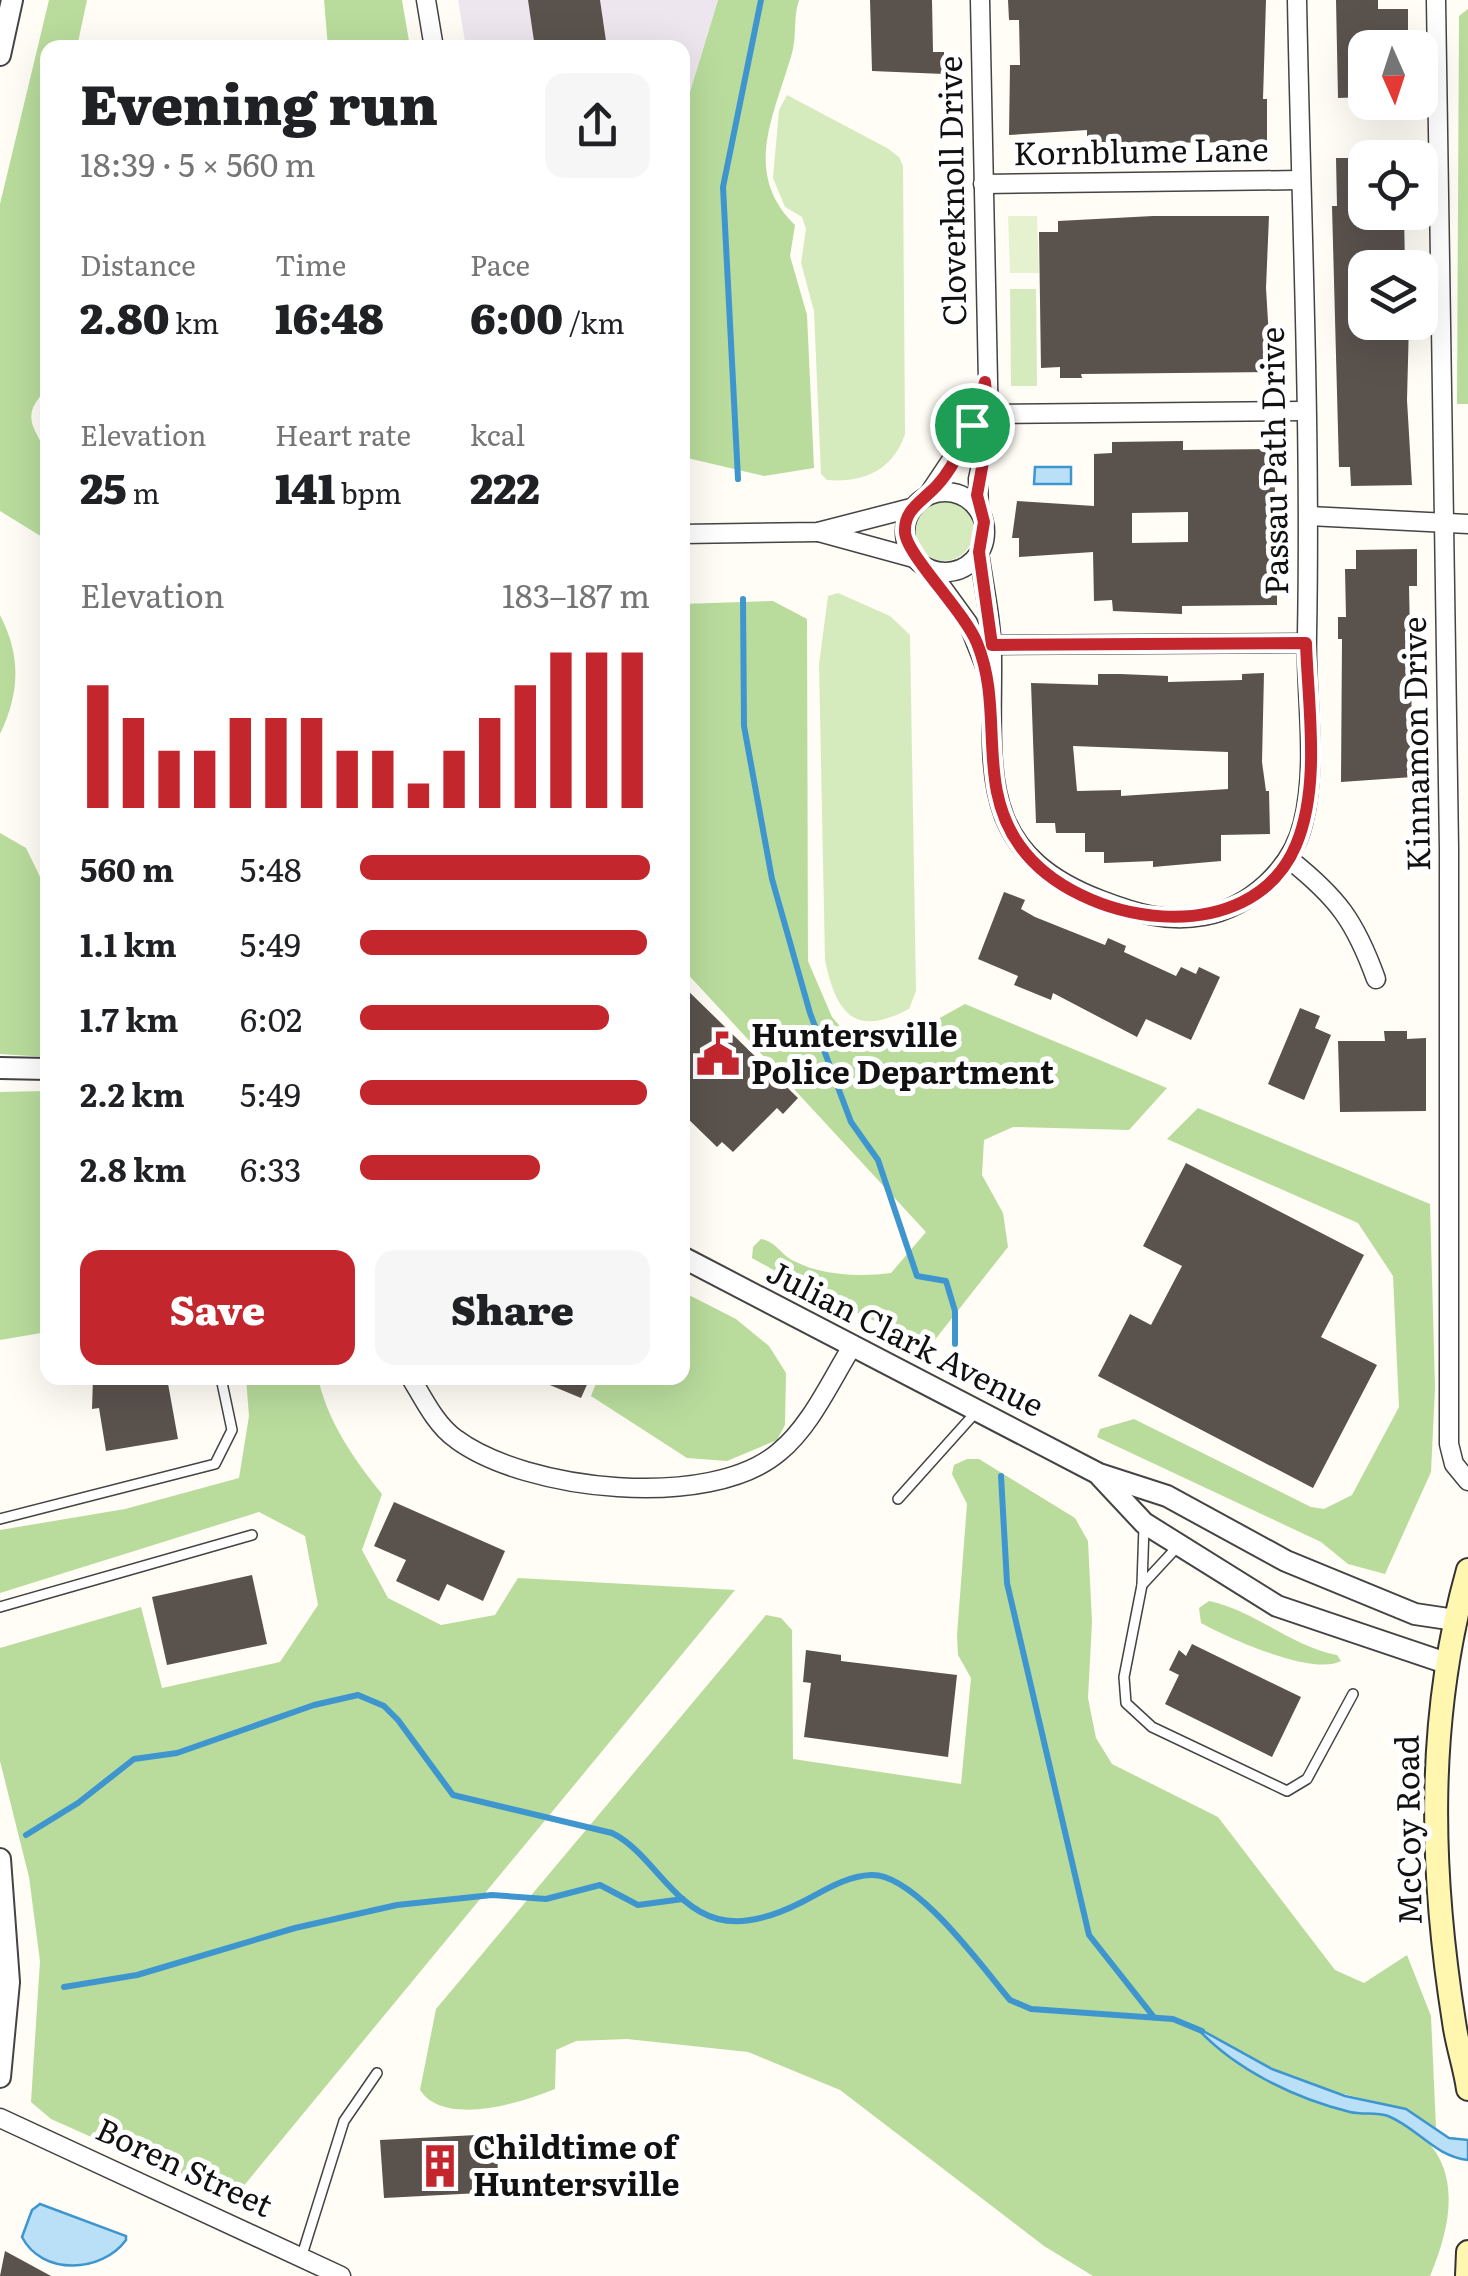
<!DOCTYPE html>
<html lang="en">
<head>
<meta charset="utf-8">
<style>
  :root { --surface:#fff; --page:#f6f6f6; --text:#202124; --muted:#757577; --accent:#c4262e }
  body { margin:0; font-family:Literata,serif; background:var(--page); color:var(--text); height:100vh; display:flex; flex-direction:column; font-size:38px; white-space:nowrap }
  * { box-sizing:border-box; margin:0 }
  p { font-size:32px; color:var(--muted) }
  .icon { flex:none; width:55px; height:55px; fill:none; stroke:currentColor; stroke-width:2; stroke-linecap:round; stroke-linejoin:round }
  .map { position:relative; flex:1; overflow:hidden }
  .side { position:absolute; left:40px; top:40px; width:650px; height:1345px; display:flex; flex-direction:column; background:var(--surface); border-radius:20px; box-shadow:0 10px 40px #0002 }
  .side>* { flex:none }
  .needle { width:65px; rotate:177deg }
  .buttons { position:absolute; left:1348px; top:30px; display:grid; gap:20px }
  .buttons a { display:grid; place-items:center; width:90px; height:90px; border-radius:20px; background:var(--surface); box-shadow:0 10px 40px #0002; font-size:50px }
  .pin { position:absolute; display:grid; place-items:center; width:85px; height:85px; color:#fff; margin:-42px; border:5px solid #fff; border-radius:50%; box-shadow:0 2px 10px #0007 }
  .round { display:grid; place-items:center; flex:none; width:105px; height:105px; border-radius:20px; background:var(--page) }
  .head { display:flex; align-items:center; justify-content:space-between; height:170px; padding:0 40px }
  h1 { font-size:55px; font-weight:800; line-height:75px }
  .stats { display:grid; grid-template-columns:repeat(3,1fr); gap:15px; height:170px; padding:10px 40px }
  .stats div { display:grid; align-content:center }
  .stats b { font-size:42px; font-weight:800 }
  .stats small { font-size:28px; font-weight:400 }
  .stats p { font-size:28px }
  .chart { height:280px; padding:20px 40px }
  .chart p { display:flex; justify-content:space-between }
  .chart svg { width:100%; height:180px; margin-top:10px; stroke:var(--accent); stroke-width:6 }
  .button { display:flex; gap:20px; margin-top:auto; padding:20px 40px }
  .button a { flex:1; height:115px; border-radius:20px; background:var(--accent); color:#fff; font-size:40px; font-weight:800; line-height:115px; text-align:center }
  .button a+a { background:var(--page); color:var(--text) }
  ul { padding:0 40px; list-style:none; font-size:32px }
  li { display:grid; grid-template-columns:160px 120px 1fr; align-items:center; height:75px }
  li i { height:25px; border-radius:12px; background:var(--accent) }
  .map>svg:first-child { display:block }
  .industrial { fill:#eee6ef }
  .green { fill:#d5ebbd }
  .forest { fill:#b9dc9c }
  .pitch { fill:#e6f2cf }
  .water { fill:#b9e0f7; stroke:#3f96cf; stroke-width:2.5 }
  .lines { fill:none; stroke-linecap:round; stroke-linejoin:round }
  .stream { stroke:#3f96cf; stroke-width:6 }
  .building { fill:#5a524d; fill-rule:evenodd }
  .service-casing { stroke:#444; stroke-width:12 }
  .minor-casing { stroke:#444; stroke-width:21 }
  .tertiary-casing { stroke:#444; stroke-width:24 }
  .secondary-casing { stroke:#333; stroke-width:26 }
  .service { stroke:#fff; stroke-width:9 }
  .minor { stroke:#fff; stroke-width:18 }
  .tertiary { stroke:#fff; stroke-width:20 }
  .secondary { stroke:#fff6b0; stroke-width:22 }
  .route-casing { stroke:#fff; stroke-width:20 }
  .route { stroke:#c4262e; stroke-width:12 }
  .labels { text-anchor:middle; stroke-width:10; stroke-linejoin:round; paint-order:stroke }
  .street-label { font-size:32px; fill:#111; stroke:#fff }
  .poi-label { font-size:32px; font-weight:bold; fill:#111; stroke:#fff; text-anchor:start }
</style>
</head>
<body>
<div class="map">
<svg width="1468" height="2276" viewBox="0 0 1468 2276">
  <rect width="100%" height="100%" fill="#fffdf5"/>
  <path class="industrial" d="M458,0h260l-35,115 -1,-67 -216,-1z"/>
  <g class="green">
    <path d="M787,95l100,53 12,9 4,9 2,268c-12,36 -41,49 -78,46l-6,-6 -7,-163 -13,-48 5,-34 -4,-12 -17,-10 -12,-29 6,-68z"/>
    <path d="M1010,289h26l1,97h-26z"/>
    <circle cx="943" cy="530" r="31"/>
    <path d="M838,593l52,23 20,19 6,356 -7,18c-55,29 -73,4 -84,-49l-6,-296 9,-68z"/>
  </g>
  <g class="forest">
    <path d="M49,0h38l-10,47 -29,1v340c-32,31 -10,40 0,71 6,22 0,57 -1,81l-47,-29v-307z"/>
    <path d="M324,0h78l8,47h-82z"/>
    <path d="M718,0h81c-6,17 -2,36 -7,53 -17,61 -51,119 3,172l-5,31 17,59 7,153 -50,8 -81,-19v-342z"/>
    <path d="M1468,9v395h-11l2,-388z"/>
    <path d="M773,601l34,18 1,342 24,56 26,30 22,4 85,-47 202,84 -38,42 -116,-3 -29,13 -2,35 21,38 5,34 -78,99 -110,-50 -68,-38 1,-11 8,-8c15,2 20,16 33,22 28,15 68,16 97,12l35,-41 -243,-263v-365z"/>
    <path d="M0,615c21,41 20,77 0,119z"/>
    <path d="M0,833l26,15 21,43v166l-47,-3z"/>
    <path d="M47,1091v241l-47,8v-248z"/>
    <path d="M1198,1108l232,96 5,184 -4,84 -46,102 -37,-10 -27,-22 -224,-105 3,-8 34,-10 177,88 13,2 28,-14 47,-88 -6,-131 -35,-53 -191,-84z"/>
    <path d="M683,1292l53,27 33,27 17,27 -1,52 -8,15 -50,21 -40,-3 -96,-62 7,-18h84z"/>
    <path d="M246,1378h72c10,44 35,80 64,116l-20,56 26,48 53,27 54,-10 23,-37 217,12 -503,610 -181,-81 -20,-17 9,-141 -11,-84 -29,-116v-113l141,-41 21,81 118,-26 38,-57 -13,-69 -46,-24 -259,81v-63l125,-21 114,-31 10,-62z"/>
    <path d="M967,1459h12l96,59 13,23 4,81 -4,76 8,40 16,26 106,53 117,153 29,13 43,-28 24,61 5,112 -30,-19 -87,-21 -65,-28 -11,7c33,17 70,35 106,44 12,3 27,0 38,5 77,29 70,97 43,160h-337l-49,-30 -204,-156 -92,-38 -121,-13 -51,2 -20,9 -1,39c-34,14 -111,38 -135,1l16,-81 330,-394 15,3 11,12 1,129 168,25 10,-106 -13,-23 -1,-20 10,-131 -15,-30 2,-9z"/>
    <path d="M1209,1601c47,10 81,45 128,54l4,6c-28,15 -111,-22 -140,-38l-2,-15z"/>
  </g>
  <path class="pitch" d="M1008,216h29l2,57h-29z"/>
  <g class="water">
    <path d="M1035,467h36v17h-37z"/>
    <path d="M1196,2027l76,42 73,27 61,13 43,29 19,2v20c-34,-4 -50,-32 -80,-44 -11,-4 -26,-1 -38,-4 -56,-14 -116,-43 -154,-85z"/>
    <path d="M40,2204l86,32v4c-24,33 -84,36 -104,-3l10,-27z"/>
  </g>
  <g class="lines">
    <g class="stream">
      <path d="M738,479l-15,-292 38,-187"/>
      <path d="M743,599l1,127 28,153 38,134 41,109 27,38 39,116 29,5 9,30v33"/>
      <path d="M1001,1476l6,107 82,352 64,81"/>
      <path d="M26,1835l52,-32 56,-44 43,-6 137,-48 44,-10 26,11 14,14 55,75 159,38c39,19 60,74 106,86 27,7 58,-4 82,-16 22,-11 45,-27 71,-28 44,-2 111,92 139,125l21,9 142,10 29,12"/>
      <path d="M64,1987l73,-12 158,-47 102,-23 95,-10 54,4 54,-14 38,20 45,-6"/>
    </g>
  </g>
  <g class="building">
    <path d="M528,0h72l7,48h-72z"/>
    <path d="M870,0h62l1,52h11v22l-72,-3z"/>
    <path d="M1008,0h258l-3,99h4v43l-139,1v9h-22v-10h-19v-12l-78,5 1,-70h10l-1,-45h-10z"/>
    <path d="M1336,0h42v9h30v37l-43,2v49l-27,1z"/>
    <path d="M1336,158h29v54h39l1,56h-40v54h44l-2,78 5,85 -61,1 -1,-19h-11l-7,-261h5z"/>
    <path d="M1153,216h116l-3,72 5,84 -190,2 1,4h-22v-11l-19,1 -2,-136h19v-11z"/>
    <path d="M1183,441v9l93,-1 -3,113h4v43l-95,1v8l-69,-3 -1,-11 -18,1 -1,-49 -74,5v-19h-7l5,-37 77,5v-52l18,-1v-11zM1188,512v30l-56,1v-30z"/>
    <path d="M1417,549v37h-8l4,191 -72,5 1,-143h-4v-22h8l-1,-48h11v-19z"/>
    <path d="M1264,673l-2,89 4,29h3l1,43 -49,1v26l-68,6v-6l-49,2v-11h-19v-19h-29l-1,-10h-19l-5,-140 67,2v-11h22l48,2v6l74,-2v-6zM1073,746l155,6v37l-107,7v-6l-44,1z"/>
    <path d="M1004,892l21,8 -4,9 14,8 70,28 3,-7 18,8 -2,6 52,24 5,-9 15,7 3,-7 21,10 -29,63 -45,-21 -9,18 -84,-44 -2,7 -37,-15 4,-9 -40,-17z"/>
    <path d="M682,985l116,113 -15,16 -6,-6 -44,44 -11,-10 -5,5 -35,-34z"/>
    <path d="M1300,1008l20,8 -5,12 16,7 -27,65 -36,-16z"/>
    <path d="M1384,1031h23v8l19,-1v73l-86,1 -2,-71h47z"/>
    <path d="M1186,1163l178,92 -43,82 56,28 -64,123 -215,-112 32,-62 21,11 31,-59 -39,-20z"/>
    <path d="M93,1378h74l11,61 -72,12 -7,-43 -7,1z"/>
    <path d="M533,1378h57l-9,20z"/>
    <path d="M394,1502l111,49 -22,50 -36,-17 -8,17 -43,-20 10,-21 -32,-14z"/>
    <path d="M252,1575l15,69 -100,21 -15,-68z"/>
    <path d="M1192,1644l109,53 -29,60 -107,-53 14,-29 -10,-5 10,-20 7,6z"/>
    <path d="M806,1650l35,5v6l116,14 -9,82 -144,-20 7,-54 -8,-1z"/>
    <path d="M496,2134l3,58 -115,6 -4,-58z"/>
    <path d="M5,2251l46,25h-51z"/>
  </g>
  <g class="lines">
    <g class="service-casing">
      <g id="service">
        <path d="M898,1499l78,-87"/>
        <path d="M0,1519l215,-55 17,-34 -11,-52"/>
        <path d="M1144,1526l-2,59 37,-40"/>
        <path d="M1142,1585l-18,92 2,26 26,24 135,64 20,-12 46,-85"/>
        <path d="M0,1607l252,-72"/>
        <path d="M302,2255l42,-134 33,-48"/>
      </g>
    </g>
    <g class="minor-casing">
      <g id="minor">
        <path d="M426,0l8,48"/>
        <path d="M1436,0l13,848v596l5,20 14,17"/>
        <path d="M983,184l317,-4"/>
        <path d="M988,414l318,-3"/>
        <circle cx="945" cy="532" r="40"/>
        <path d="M928,495l32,-48 22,-55"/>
        <path d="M979,511l-1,-32 11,-50 -9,-429"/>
        <path d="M1309,516l159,8"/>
        <path d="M819,532l95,26"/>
        <path d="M682,534l136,-2 93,-24"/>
        <path d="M979,553c5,34 13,70 13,104 1,113 -17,195 109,243 34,13 66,23 103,16 46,-9 88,-47 99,-93 15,-60 2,-127 4,-188 4,-212 -6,-424 -10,-635"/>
        <path d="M928,568l40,55 19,48"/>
        <path d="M992,645l314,-2"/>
        <path d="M1289,859c49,39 66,62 87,120"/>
        <path d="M411,1378c12,20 25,47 45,61 70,52 254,72 323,13 32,-26 52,-72 74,-107"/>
        <path d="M0,2118l341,158"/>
      </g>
    </g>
    <g class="tertiary-casing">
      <g id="tertiary">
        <path d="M0,55l12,-55"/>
        <path d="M0,1068l48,1"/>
        <path d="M682,1257l417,217 68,22 119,65 129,53 40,6"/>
        <path d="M1100,1476l44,47 133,83 169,57"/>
        <path d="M0,1859l9,123 -9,95"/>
      </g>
    </g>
    <g class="secondary-casing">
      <g id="secondary">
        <path d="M1468,1570c-42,149 -38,301 -14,452 3,23 11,45 14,67"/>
        <path d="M1467,2276l1,-24"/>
      </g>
    </g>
    <use href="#service" class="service"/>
    <use href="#minor" class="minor"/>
    <use href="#tertiary" class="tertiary"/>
    <use href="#secondary" class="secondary"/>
  </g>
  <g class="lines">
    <g class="route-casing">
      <path id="route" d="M985,382l4,47 -12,66 7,27 -5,30 13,93 314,-2c2,63 15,143 -10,202 -46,109 -219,81 -276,1 -45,-62 -15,-135 -43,-203 -13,-32 -72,-90 -72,-111 -1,-18 10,-26 22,-37 31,-25 48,-77 58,-113z"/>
    </g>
    <use href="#route" class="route"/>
  </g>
  <defs>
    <g id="civic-bare" transform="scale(3.45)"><path d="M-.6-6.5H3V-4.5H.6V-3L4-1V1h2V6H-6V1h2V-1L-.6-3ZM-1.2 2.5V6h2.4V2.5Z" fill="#c4262e" stroke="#fff" stroke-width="2.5" paint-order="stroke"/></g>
    <g id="building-bare" transform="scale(3.45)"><path d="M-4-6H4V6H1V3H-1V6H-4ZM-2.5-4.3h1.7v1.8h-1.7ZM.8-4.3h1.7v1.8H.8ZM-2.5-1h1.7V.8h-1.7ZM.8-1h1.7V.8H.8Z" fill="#c4262e" stroke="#fff" stroke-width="2.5" paint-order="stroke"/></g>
  </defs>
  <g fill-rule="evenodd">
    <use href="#civic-bare" x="718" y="1054"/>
    <use href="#building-bare" x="440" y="2166"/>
  </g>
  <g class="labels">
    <g class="street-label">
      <text transform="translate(1141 152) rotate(-1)" y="11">Kornblume Lane</text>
      <text transform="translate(953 191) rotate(-91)" y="11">Cloverknoll Drive</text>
      <text transform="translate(1275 461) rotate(-91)" y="11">Passau Path Drive</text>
      <text transform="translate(1417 744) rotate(-91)" y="11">Kinnamon Drive</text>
      <text transform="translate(905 1339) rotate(27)" y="11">Julian Clark Avenue</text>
      <text transform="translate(1409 1830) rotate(-91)" y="11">McCoy Road</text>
      <text transform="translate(184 2168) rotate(25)" y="11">Boren Street</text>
    </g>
    <g class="poi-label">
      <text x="751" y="1047">Huntersville<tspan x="751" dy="37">Police Department</tspan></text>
      <text x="473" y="2159">Childtime of<tspan x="473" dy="37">Huntersville</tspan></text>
    </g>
  </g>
</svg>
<div class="buttons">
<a><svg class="needle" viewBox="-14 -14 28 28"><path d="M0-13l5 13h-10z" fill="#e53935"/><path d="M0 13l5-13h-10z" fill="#757577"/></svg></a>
<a><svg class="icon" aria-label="locate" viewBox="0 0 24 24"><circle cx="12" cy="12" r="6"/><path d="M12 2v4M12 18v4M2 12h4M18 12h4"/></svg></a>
<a><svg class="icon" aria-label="layers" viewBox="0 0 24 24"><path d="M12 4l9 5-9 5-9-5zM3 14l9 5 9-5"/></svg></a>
</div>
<div class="pin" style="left:972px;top:425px;background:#1e9e55"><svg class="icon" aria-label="arrive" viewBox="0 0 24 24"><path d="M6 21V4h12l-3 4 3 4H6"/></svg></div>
<section class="side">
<div class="head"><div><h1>Evening run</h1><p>18:39 · 5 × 560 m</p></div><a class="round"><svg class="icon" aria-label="share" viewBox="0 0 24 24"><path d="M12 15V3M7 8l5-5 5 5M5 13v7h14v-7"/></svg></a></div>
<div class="stats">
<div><p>Distance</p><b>2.80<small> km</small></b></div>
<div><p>Time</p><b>16:48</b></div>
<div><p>Pace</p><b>6:00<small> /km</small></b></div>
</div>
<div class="stats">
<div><p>Elevation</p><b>25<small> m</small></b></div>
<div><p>Heart rate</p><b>141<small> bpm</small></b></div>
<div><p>kcal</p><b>222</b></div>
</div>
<div class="chart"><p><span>Elevation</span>183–187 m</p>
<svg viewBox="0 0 160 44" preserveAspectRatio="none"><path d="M5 44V14M15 44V22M25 44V30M35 44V30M45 44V22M55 44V22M65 44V22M75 44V30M85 44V30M95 44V38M105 44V30M115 44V22M125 44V14M135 44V6M145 44V6M155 44V6"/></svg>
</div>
<ul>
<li><b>560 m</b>5:48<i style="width:100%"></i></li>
<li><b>1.1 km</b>5:49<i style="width:99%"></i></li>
<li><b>1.7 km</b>6:02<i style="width:86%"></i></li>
<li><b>2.2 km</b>5:49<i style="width:99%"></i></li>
<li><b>2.8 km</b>6:33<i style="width:62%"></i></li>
</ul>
<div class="button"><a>Save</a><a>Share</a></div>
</section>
</div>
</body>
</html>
